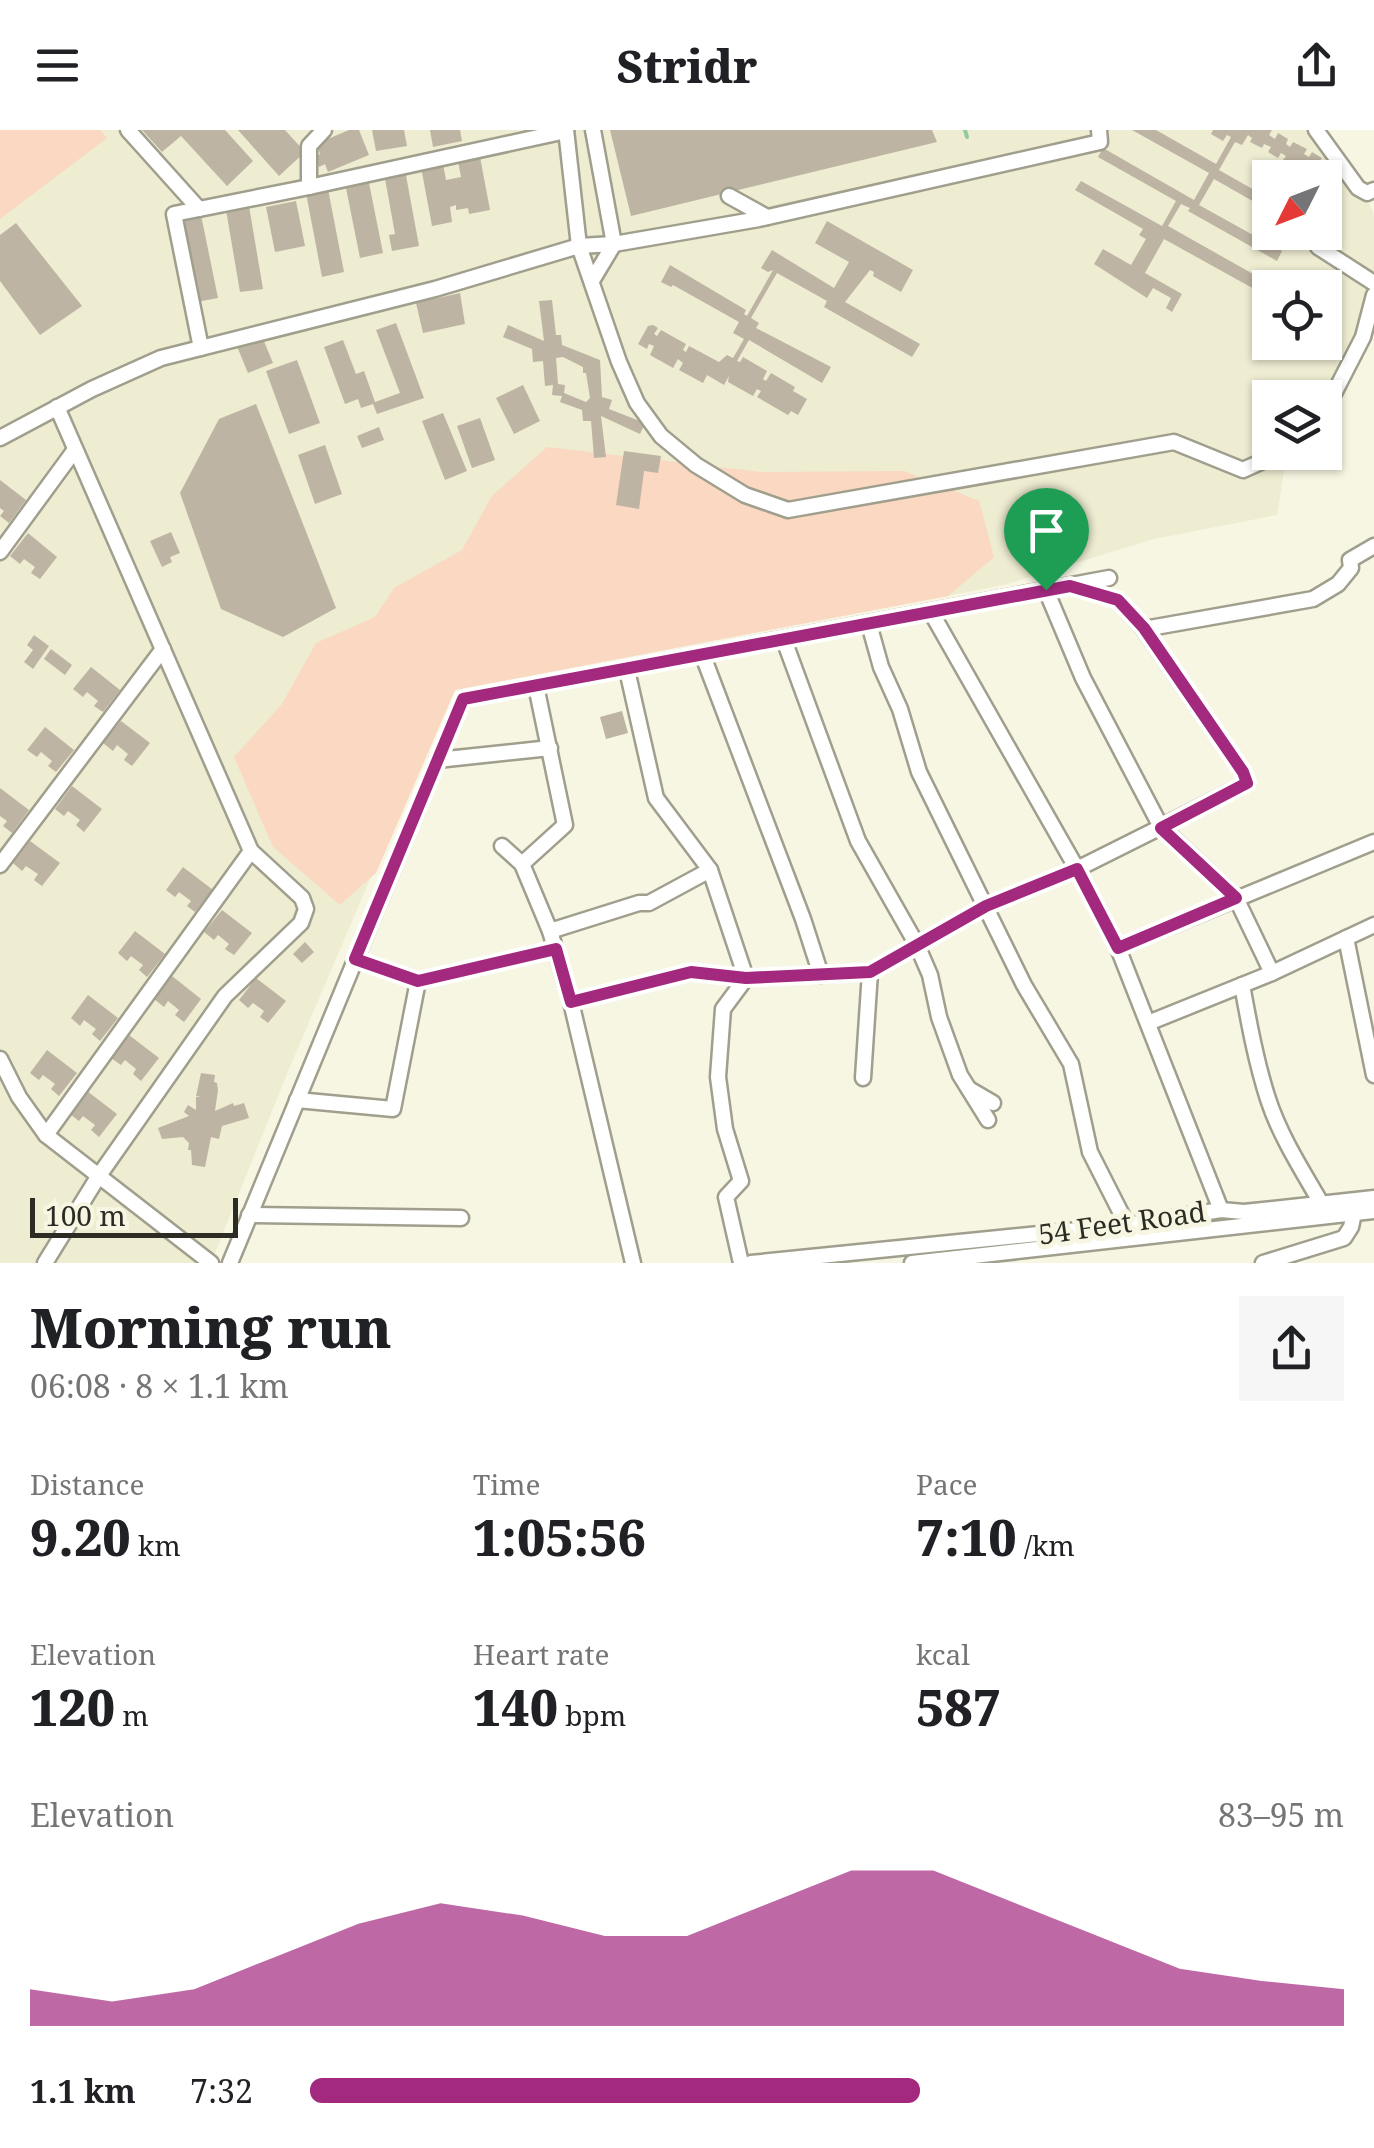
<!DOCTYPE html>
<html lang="en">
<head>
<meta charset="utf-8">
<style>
  :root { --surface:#fff; --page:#f6f6f6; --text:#202124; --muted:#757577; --accent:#a3297f }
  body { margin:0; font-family:"Noto Serif",serif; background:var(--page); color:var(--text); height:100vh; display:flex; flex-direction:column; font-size:38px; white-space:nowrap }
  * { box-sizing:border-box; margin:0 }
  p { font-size:32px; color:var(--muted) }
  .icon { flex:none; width:55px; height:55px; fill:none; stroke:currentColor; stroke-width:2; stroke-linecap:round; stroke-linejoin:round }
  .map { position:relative; height:1133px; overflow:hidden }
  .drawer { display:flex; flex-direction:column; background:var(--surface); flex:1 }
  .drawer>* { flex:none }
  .needle { width:65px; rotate:228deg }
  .controls { position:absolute; left:1252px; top:30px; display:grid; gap:20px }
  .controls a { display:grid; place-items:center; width:90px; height:90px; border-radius:0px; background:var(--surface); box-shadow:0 2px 8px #0004; font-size:50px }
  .scale { position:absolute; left:30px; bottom:25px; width:208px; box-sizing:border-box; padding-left:10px; border:5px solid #2c2c24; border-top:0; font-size:28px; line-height:35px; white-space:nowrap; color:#2c2c24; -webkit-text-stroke:8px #f7f6e2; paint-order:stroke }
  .pin { position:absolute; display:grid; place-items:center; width:85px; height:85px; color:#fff; margin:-102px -42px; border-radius:50% 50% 50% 0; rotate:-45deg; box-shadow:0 0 10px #0007 }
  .pin .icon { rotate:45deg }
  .round { display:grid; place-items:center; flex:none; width:105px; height:105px; border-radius:0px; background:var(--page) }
  .overview { display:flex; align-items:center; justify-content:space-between; height:170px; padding:0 30px }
  h1 { font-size:55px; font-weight:800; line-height:75px }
  .figures { display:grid; grid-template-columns:repeat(3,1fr); gap:15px; height:170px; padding:10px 30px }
  .figures div { display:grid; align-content:center }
  .figures b { font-size:50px; font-weight:800 }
  .figures small { font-size:28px; font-weight:400 }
  .figures p { font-size:28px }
  .chart { height:280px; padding:20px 30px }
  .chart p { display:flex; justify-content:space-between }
  .chart svg { width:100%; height:180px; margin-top:10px; fill:var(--accent); opacity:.7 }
  ul { padding:0 30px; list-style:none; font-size:32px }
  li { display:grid; grid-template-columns:160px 120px 1fr; align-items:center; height:75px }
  li i { height:25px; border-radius:12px; background:var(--accent) }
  header { display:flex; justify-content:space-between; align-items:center; height:130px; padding:0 30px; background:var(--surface); font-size:45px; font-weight:800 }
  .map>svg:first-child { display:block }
  .built { fill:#eeecd1; fill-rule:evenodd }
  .green { fill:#fad8c2 }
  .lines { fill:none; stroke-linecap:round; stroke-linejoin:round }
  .stream { stroke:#90caa0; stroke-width:4 }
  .building { fill:#beb4a3; fill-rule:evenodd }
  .minor-casing { stroke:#a09e8c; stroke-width:19 }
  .minor { stroke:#fff; stroke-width:14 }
  .route-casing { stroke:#fff; stroke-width:20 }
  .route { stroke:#a3297f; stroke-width:12 }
  .labels { text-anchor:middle; stroke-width:10; stroke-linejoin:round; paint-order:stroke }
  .street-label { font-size:28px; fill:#2c2c24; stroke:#f7f6e2 }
</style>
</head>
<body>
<header><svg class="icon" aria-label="menu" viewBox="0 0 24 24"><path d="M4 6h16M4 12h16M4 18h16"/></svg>Stridr<svg class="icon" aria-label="share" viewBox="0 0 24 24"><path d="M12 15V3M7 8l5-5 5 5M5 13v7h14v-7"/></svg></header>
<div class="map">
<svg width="1374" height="1133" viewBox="0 0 1374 1133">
  <rect width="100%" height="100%" fill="#f7f6e2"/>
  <path class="built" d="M0,0h1318l47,63 9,22v97l-49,85 -55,1v54l20,1 -4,6 -9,56 -123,24 -150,46 -549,105 -41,86 -125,293 -78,194h-211zM1270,48h55v54h-55zM1270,158h55v54h-55z"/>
  <g class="green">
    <path d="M0,0h100l7,8 -107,81z"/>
    <path d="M547,317l214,25 143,-1 75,30 15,56 -46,39 -493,94 -79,183 -36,32 -67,-58 -39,-90 48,-53 34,-61 59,-26 19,-29 68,-38 30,-54z"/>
  </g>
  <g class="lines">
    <path class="stream" d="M965,0l2,7"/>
  </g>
  <g class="building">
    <path d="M142,0h83l28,31 -26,25 -46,-50 -19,16z"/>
    <path d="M238,0h47l20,22 -26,24z"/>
    <path d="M349,0h10l10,25 -41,17 -3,-8 -6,3 -4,-10 5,-3 -4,-10z"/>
    <path d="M372,0h32l3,16 -31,5z"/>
    <path d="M430,0h30l2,11 -29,6z"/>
    <path d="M610,0h322l5,12 -306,74z"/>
    <path d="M1132,0h24l60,34 15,-27 -4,-2 -4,6 -12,-7 2,-4h59l-3,5 6,4 3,-6 10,6 -2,5 4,3 3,-5 14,7 -3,5 5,3 3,-5 10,6 -3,4 15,6 -9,17v-7h-5l1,-3 -6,-4 -3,5 -10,-6 3,-4 -6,-4 -3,6 -13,-8 3,-4 -5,-3 -3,5 -10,-6 3,-5 -7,-3 -2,4 -12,-6 2,-4 -4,-3 -6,10 -7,-3 -16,28 51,29v12l-56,-32 -15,26 83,46 -5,10 -89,-50 2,-3 -9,-4 -13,22 94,53 -6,11 -92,-51 -19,34 37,21 -10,18 -6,-4 5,-10 -18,-10 -6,10 -53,-34 9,-15 28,16 15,-26 -7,-4 4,-6 -68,-39 6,-9 81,45 14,-25 -78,-44 5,-9 91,52 15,-27z"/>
    <path d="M480,27l10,53 -21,4 -1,-6 -12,2v-5l-6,2 2,15 -20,4 -11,-59 22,-3 3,16 15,-3 -3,-16z"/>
    <path d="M405,40l14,76 -27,5 -3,-16 6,-1 -11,-61z"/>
    <path d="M368,48l15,75 -23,5 -15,-75z"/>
    <path d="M328,59l16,83 -22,5 -16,-84z"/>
    <path d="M296,71l9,45 -30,6 -9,-45z"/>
    <path d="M249,76l14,83 -23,3 -14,-82z"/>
    <path d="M201,85l17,83 -21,4 -17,-83z"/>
    <path d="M827,91l86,49 -12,22 -28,-16 1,-4 -4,-2 -25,32 75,42 -8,13 -88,-50 3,-6 -50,-28 -26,45 8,5 -3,5 75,39 -9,16 -73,-43 -12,21 3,1 3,-5 24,14 -4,8 3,2 5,-8 24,14 -2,4 14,8 -9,16 -7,-4 -3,4 -31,-18 4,-6 -4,-2 -4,7 -25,-14 1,-6 -5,9 -17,-10 -4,8 -24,-13 4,-7 -5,-4 -5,9 -23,-13 4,-9 -5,-2 -2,5 -9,-5 10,-18 5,-1 5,3 -4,6 3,2 4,-6 25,14 -3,6 3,2 3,-6 30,16 8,-7 6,3 11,-19 -11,-6 6,-11 -66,-37 -2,2 -10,-5 9,-17 76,45 -2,4 3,2 26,-46 -5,2 -7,-4 11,-18 62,38 15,-26 -34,-19z"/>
    <path d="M16,93l66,83 -42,29 -40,-54v-46z"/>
    <path d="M460,163l5,31 -42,9 -7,-30z"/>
    <path d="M552,170l4,35h5l1,10 38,15 2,37 10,3 -3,9 36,14 -5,11 -39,-18 5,41 -12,1 -3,-37h-8l-1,-11 -22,-8 2,-6 -10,-1 1,-10 -8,1 -2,-25 -10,1 -1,-13 -29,-12 5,-12 36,16 -5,-40zM563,227l20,10v6h3l4,25 -4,4 -22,-9 1,-8 -7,-1 -2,-26z"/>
    <path d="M396,193l28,75 -47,16 -4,-10 -12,4 -3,-9 -13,5 -21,-57 19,-7 13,34 8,-3 11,31 25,-9 -24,-63z"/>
    <path d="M261,204l12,29 -25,10 -12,-29z"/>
    <path d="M297,230l23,63 -31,11 -23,-63z"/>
    <path d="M523,255l17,36 -26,13 -18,-36z"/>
    <path d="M256,274l80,204 -53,29 -62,-28 -41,-116 39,-74z"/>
    <path d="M443,283l24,58 -22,9 -23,-59z"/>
    <path d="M480,288l15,42 -23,8 -15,-42z"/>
    <path d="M379,297l5,13 -22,8 -5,-12z"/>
    <path d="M325,315l17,49 -27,10 -17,-49z"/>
    <path d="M624,321l37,5 -3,17 -14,-2 -5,38 -23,-4z"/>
    <path d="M0,350l26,20 -17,23 -9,-7 4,-5 -4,-3z"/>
    <path d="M171,402l9,21 -10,4 2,5 -10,5 -12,-26z"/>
    <path d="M28,403l29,24 -17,22 -9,-6 4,-6 -11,-8 -4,5 -10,-8z"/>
    <path d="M34,505l15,11 -16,23 -9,-7 9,-12 -6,-5z"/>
    <path d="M51,519l21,16 -7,10 -21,-16z"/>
    <path d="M91,537l29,23 -17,22 -9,-6 4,-5 -11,-9 -4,5 -10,-8z"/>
    <path d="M622,581l6,22 -22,6 -6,-22z"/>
    <path d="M121,591l29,22 -18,23 -8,-6 4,-6 -11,-9 -4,6 -10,-8z"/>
    <path d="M45,597l29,23 -18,22 -8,-6 4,-5 -11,-9 -4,5 -10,-7z"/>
    <path d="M72,656l30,23 -18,23 -8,-7 4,-5 -12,-9 -4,5 -9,-7z"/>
    <path d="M0,658l29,22 -17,23 -9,-7 4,-5 -7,-5z"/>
    <path d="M30,711l30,22 -18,23 -8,-6 4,-6 -12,-8 -4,5 -9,-8z"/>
    <path d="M183,737l30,23 -18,22 -8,-6 4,-5 -12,-9 -4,5 -9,-7z"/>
    <path d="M222,780l30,23 -18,22 -9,-6 4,-5 -11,-9 -4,5 -10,-8z"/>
    <path d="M135,801l30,23 -18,23 -8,-7 4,-5 -12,-9 -4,5 -9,-8z"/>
    <path d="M305,812l9,10 -12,11 -9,-9z"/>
    <path d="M172,846l29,23 -17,23 -9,-7 4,-5 -11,-9 -4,6 -10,-8z"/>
    <path d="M256,848l30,23 -18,22 -8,-6 4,-6 -11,-8 -5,5 -9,-8z"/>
    <path d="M88,865l30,23 -18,23 -8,-7 4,-5 -12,-9 -4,6 -9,-8z"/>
    <path d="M129,905l30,23 -18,23 -8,-7 3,-5 -11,-9 -4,5 -10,-7z"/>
    <path d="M47,920l30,23 -18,23 -8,-7 4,-5 -12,-9 -4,5 -9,-7z"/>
    <path d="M201,943l14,2 -1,7 3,1 1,7 -3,21 18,-8 1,3 10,-3 5,15 -27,8 -3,13 -8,-2 -6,30 -13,-2 -1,-15h-3l1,-7 -6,-6 -21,2 -4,-11 31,-12 -5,-4 4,-7 8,5v-13l5,-1h-5z"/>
    <path d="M87,961l30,23 -18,23 -8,-7 4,-5 -12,-9 -4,5 -9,-7z"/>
  </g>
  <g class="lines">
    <g class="minor-casing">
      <g id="minor">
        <path d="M128,0l71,79"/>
        <path d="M566,0l13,116 40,116 18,41 24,33 35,29 49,30 43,15 386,-68 69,28 40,-18"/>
        <path d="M593,0l21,114 -21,35"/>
        <path d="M1316,0l42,58 9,5 7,-3"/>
        <path d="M309,57l257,-56"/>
        <path d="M729,66l38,21"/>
        <path d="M1318,117l56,36"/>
        <path d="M201,218l-27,-134 135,-27v-41l15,-16"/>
        <path d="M1325,281l38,-74 11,-42"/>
        <path d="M0,308l92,-49 69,-31 274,-69 144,-43 35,-2 145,-25 341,-77 -1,-12"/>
        <path d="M0,422l74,-101"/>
        <path d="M1076,457l42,13 26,29 99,143 4,11 -86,44 75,71 36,75"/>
        <path d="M931,482l146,257 41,79 103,262"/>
        <path d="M869,494l12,43 19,42 19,63 105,213 47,79 19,88 37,73"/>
        <path d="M1144,499l169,-30 25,-15 13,-16 -1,-8 24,-14"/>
        <path d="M784,510l74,201 59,104 13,30 9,42 21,58 28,45"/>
        <path d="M703,526l100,263 18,56"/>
        <path d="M627,540l29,128 54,72 36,108 -23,31 -5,68 7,52 16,52 -15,16 15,66"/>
        <path d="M437,630l113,-12"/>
        <path d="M502,716l20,18 28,67 21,71 62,261"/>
        <path d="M522,734l43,-39 -29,-139"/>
        <path d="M0,735l163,-216"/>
        <path d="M550,801l89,-28h10l61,-33"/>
        <path d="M1346,808l28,137"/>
        <path d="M1118,818l256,-106"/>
        <path d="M355,829l63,22 138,-32"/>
        <path d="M1242,855c7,38 14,77 26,114 12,37 34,71 53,104"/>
        <path d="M571,872l120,-30 55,6 124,-6"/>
        <path d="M1148,893l124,-50 102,-48"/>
        <path d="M0,929l19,38 27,38 165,128"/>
        <path d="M863,948l7,-106 116,-66 91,-37 84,-42 -78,-149 -37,-88"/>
        <path d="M969,959l24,14"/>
        <path d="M297,970l96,9 25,-128"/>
        <path d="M46,1005l205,-284"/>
        <path d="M249,1085l212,3"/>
        <path d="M45,1133l53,-86 127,-181 76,-73 5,-14 -4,-11 -51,-47 -194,-444"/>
        <path d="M230,1133l233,-564 646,-121"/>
        <path d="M751,1133l376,-38 94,-15 23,2 130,-14"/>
        <path d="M912,1133l462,-52"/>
        <path d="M1263,1133l81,-25 7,-11 3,-14"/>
      </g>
    </g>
    <use href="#minor" class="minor"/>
  </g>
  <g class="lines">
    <g class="route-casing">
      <path id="route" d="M1070,456l48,14 26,28 99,144 4,11 -86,45 75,70 -118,50 -41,-79 -91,37 -116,66 -124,6 -55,-6 -120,30 -15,-53 -138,32 -63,-22 108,-260z"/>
    </g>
    <use href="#route" class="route"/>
  </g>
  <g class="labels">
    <g class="street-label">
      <text transform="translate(1122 1093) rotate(-8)" y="10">54 Feet Road</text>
    </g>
  </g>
</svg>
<div class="controls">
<a><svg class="needle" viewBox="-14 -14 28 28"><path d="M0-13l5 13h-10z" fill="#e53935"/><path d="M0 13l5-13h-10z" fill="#757577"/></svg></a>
<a><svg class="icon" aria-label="locate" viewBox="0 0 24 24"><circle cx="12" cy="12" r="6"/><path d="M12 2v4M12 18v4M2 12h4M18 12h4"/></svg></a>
<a><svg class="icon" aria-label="layers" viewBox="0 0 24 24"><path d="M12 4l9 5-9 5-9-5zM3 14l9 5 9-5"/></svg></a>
</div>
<div class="scale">100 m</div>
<div class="pin" style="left:1046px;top:460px;background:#1e9e55"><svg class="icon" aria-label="arrive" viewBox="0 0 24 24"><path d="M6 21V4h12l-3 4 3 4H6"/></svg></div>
</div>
<section class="drawer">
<div class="overview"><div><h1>Morning run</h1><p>06:08 · 8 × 1.1 km</p></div><a class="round"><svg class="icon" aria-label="share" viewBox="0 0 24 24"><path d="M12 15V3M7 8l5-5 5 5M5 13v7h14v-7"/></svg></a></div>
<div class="figures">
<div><p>Distance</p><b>9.20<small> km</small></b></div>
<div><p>Time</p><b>1:05:56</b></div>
<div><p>Pace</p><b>7:10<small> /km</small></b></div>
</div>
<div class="figures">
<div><p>Elevation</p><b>120<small> m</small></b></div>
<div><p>Heart rate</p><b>140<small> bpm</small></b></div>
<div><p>kcal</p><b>587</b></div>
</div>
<div class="chart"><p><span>Elevation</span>83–95 m</p>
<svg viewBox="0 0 160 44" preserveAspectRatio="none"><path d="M0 44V35L10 38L20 35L30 27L40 19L50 14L60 17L70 22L80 22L90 14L100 6L110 6L120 14L130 22L140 30L150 33L160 35V44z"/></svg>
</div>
<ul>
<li><b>1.1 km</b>7:32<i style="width:59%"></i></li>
</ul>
</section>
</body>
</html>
